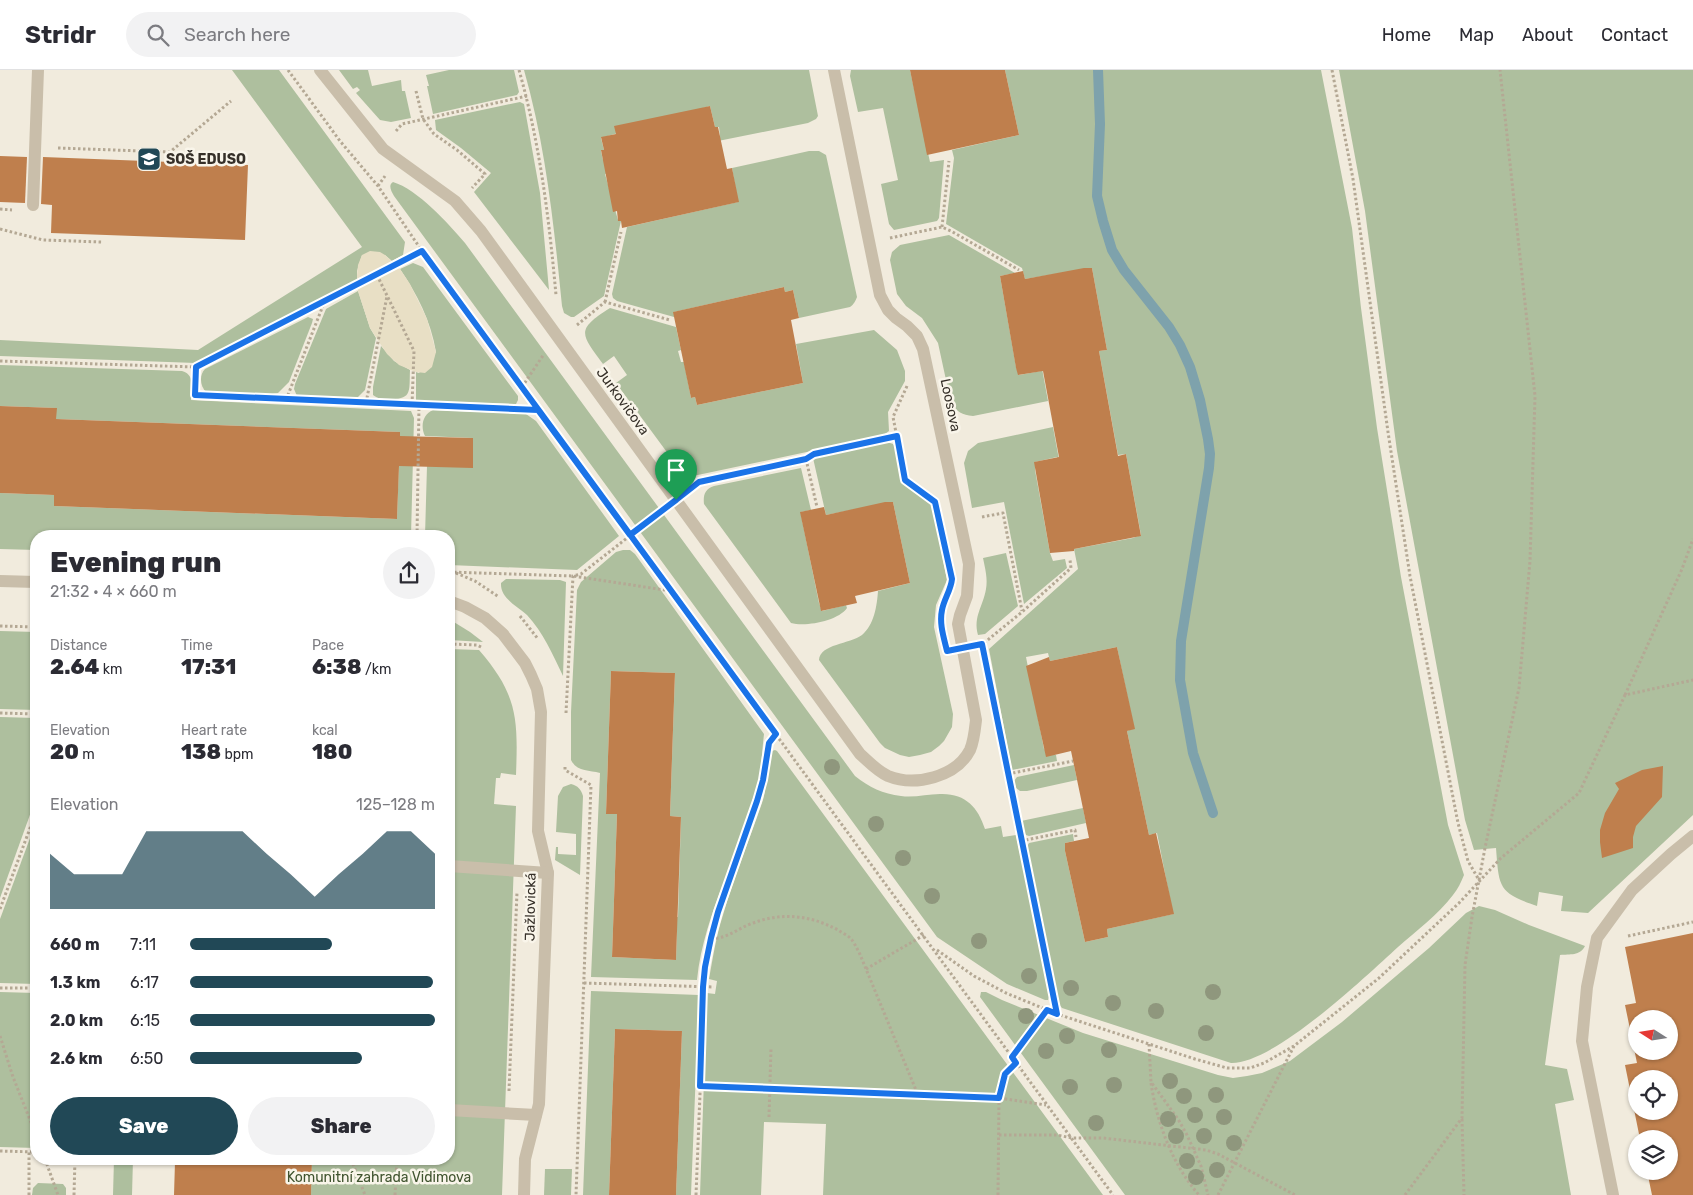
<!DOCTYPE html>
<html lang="en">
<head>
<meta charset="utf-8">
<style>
  :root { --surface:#fff; --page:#f2f2f3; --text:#2b2b33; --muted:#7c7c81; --line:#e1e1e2; --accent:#214856 }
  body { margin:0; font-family:Rubik,sans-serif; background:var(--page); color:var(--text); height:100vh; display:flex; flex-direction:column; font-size:19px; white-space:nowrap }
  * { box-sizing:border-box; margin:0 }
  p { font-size:16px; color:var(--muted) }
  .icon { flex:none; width:28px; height:28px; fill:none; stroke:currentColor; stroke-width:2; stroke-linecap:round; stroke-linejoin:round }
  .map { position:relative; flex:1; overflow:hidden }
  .panel { position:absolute; left:30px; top:460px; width:425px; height:635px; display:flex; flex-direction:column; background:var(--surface); border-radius:20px; box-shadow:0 1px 4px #0004 }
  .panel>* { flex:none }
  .needle { width:32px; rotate:282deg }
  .tools { position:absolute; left:1628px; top:940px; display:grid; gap:10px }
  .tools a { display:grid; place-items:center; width:50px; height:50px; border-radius:50%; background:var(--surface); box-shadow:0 1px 4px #0004; font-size:25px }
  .pin { position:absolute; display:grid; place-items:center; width:42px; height:42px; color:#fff; margin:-51px -21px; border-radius:50% 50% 50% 0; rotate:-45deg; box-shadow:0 0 5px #0007 }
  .pin .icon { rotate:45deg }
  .round { display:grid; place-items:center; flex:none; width:52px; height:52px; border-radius:26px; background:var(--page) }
  .headline { display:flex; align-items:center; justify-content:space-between; height:85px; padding:0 20px }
  h1 { font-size:28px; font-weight:800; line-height:38px }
  .stats { display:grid; grid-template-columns:repeat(3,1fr); gap:8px; height:85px; padding:5px 20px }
  .stats div { display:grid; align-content:center }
  .stats b { font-size:21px; font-weight:800 }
  .stats small { font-size:14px; font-weight:400 }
  .stats p { font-size:14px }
  .chart { height:140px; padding:10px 20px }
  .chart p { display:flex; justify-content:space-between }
  .chart svg { width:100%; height:90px; margin-top:5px; fill:var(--accent); opacity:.7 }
  .action { display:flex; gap:10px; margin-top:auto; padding:10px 20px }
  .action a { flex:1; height:58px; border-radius:30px; background:var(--accent); color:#fff; font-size:20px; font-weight:800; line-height:58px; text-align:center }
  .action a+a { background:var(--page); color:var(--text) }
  ul { padding:0 20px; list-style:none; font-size:16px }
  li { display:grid; grid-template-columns:80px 60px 1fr; align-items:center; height:38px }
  li i { height:12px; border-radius:6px; background:var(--accent) }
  header { display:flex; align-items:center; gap:30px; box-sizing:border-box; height:70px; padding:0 25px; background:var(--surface); border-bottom:1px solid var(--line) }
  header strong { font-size:24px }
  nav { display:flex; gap:28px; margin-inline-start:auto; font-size:18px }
  .search { width:350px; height:45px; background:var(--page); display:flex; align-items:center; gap:12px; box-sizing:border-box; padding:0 18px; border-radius:28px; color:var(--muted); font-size:19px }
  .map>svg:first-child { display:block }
  .green { fill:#aebf9e; fill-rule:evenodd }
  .plaza { fill:#e8dfc5 }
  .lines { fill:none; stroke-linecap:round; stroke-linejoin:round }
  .stream { stroke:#7ea2ac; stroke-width:10 }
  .building { fill:#bf7f4d; fill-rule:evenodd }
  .path { stroke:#b4a894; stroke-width:3; stroke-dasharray:2.5 2.5; stroke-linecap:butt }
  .minor { stroke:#c9beaa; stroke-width:12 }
  .tree { fill:#8f977d }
  .route-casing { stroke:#fff; stroke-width:10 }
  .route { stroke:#1a73e8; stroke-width:6 }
  .labels { text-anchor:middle; stroke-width:5; stroke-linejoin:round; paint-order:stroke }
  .poi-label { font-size:14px; font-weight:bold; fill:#363029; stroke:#f9f5ea; text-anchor:start }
  .street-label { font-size:14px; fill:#363029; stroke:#f9f5ea }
  .park-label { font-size:14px; fill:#3f532e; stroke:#f9f5ea }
</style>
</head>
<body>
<header>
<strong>Stridr</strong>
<div class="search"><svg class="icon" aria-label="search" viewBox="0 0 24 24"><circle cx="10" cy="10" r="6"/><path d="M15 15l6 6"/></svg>Search here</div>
<nav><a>Home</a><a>Map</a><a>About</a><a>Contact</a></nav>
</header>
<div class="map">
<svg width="1693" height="1125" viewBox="0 0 1693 1125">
  <rect width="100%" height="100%" fill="#f1ebdd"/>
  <g class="green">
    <path d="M232,0h47l126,172 -2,13 -11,6 -7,-6h-23l-5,16v9l-161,83 -196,-7v-16l198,10 164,-103z"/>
    <path d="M339,0h29l4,16 29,-6 1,11h3l6,27 -20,4 -11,-2 -24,-27 4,-3 -3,-3 -4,2z"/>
    <path d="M449,0h65l5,22 -2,3 -9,2 -75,17 -6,-28h2l-3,-11z"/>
    <path d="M524,0h285l9,46 -2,3 -8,4 -90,18 2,-6 -1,-8h-4l-5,-21 -109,32 3,12 -3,1 2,9h3l3,13 -4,1 13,46 3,1 -17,75 -30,21h-3l-7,-4 -2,-7c-8,-80 -16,-159 -38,-236z"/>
    <path d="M851,0h59l20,92 14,-2 -5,58 -2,3 -43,9 -5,-6 -8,-40 17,-4 -15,-72 -25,4 -8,-36z"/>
    <path d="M1005,0h316l31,158 9,80 16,120 24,149 47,248 16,50c-3,7 -6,14 -11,20 -15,20 -37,36 -55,52 -33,30 -124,117 -167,116l-169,-55 -4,-5 -32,-155 3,-5 44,-9 1,7 -9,2v8l20,91 23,-5 -1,-8 66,-15 -16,-81 -8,2 -22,-104 7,-3 -17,-81 -67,14 -2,-8 -22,4 18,92 12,6 1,6 -45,9 -23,-121 89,-80 -4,-20 59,-11 8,-3 -15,-81 -8,1 -19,-104 8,-1 -15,-82 -67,11 -3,-11 -76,-44 8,-66 -2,-8 67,-15z"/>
    <path d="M1339,0h354v745l-105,98 -27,-2 2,-15 -24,-4 -2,14c-39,-13 -38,-19 -41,-58l-22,2 -9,-30 -68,-369 -32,-240z"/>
    <path d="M520,32l4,2 16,89 9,97 -75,-98 17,-19 -30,-25 -25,-18 -1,-10z"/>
    <path d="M809,81h10l7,4 31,142c-2,5 -3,7 -7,10l-51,11 -6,-28 -8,2 -1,-5 -110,25v5l-57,-16 -4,-3 -1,-4 15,-67 111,-25 -6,-34z"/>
    <path d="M393,112c24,7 56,42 72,61l390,533c14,11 28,18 46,20 13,2 26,-2 39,-2 25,-1 38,13 45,35l16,-3 2,11 13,-2 34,159 -2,6h-3l-38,-16 -70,-47 -543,-741c-3,-5 -6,-11 -1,-14z"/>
    <path d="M949,165l66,38 -15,3 16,91 3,8 22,-4v-8l7,38 -75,15c-11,-1 -16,-4 -22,-13l-13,-60 -16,-25 -16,-12 -9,-12 -7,-34 2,-8 8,-7z"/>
    <path d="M413,193l10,4 95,129v4l-2,4 -100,-3v-29l3,1 17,-21c-5,-31 -19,-58 -36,-83z"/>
    <path d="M358,221l12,37 6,10 -11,52 -8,8 -60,-2 -3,-7 1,-5 31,-75z"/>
    <path d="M610,238l66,19 5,23 -3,1 3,11h3l7,36 4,-1 2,8 106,-22 -7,-39 78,-14 23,20 8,21v10l-17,31 1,19 -7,5 -189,40h-5l-8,-6 -64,-87 11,-8 -13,-19 -11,8c-22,-30 -28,-34 7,-56z"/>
    <path d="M308,247l5,2 -1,4 -23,59 -11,11 -6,1 -66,-2c-6,-6 -7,-17 -1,-23z"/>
    <path d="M381,276l13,15 16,9c-1,21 3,30 -22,29 -6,0 -10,0 -15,-4v-8z"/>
    <path d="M0,295l182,6c14,4 9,18 9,29l220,11 3,7 -3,118h-375v14l-36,-1v-56l54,2v11l343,13 3,-87 -344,-13v-11l-56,-2z"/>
    <path d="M433,340l93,4 10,7 83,115 -42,34 -128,-5v-29h-24l2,-70 46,1v-29l-48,-2c-5,-10 -2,-22 8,-26z"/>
    <path d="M1053,357l7,38 -3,-8 -22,5v8l15,83 3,8 12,-2 2,9 -43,36 -20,-102 -32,6 -8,-45 4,-12 10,-8z"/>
    <path d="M887,372l6,2 2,3 7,34 30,24 15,75 -11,25 -2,22 19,87 -1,13 -8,14 -5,5 -8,6 -11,3 -11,2 -9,-2 -15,-7 -5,-5 -61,-83c1,-16 31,-16 43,-25 12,-10 15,-29 16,-44l32,-8 -17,-81 -67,13 -13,-57z"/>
    <path d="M801,398l10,42 -10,2 1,8 17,83 3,8 24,-6 1,3c-9,13 -41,19 -56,15l-87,-119c-1,-9 1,-15 10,-18z"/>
    <path d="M623,480h7l5,4 129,180c-2,15 -2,31 -5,46 -15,68 -55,130 -62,200l-106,-3 9,-204c-11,-3 -23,-1 -29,-13v-48l6,-122 4,-8 35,-30zM611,601l64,2 -5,143 11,1 -3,100h-6l5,13 -1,30 -64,-3 5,-143h-11z"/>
    <path d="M1006,483l12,53 -33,28 -7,1c-5,-19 5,-28 8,-46 2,-10 -1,-21 -3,-31z"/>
    <path d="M506,509l54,1 6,2 -3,94c-10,-21 -20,-44 -36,-61 -10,-9 -27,-17 -26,-32z"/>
    <path d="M449,549l21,13 13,10 -34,-2z"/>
    <path d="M0,561l36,1v78l-36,-1z"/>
    <path d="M449,579l30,1c39,45 39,69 37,125l-15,-2 -1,5h-4l-2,26 22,2 -14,389h-191l1,-36h137z"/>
    <path d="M0,647l36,1v80l-36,100z"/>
    <path d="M775,680l2,1 326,444h-280l3,-71 -62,-2 -3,73h-61l7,-202 8,1 2,-13 -8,-2c4,-21 7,-43 14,-64 11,-38 26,-74 39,-112 6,-16 3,-37 10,-52z"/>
    <path d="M1074,695l3,15 -50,11h-7l-4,-3 -2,-7 3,-4z"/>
    <path d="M571,714c7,2 10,5 12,12l-3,79 -25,-15 1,-13h2v7l18,1v-21l-20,-2 2,-36 5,-9z"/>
    <path d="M1083,738l3,15 -57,13 -3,-1 -3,-4 -2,-10z"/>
    <path d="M36,752v162l-36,-1v-64z"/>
    <path d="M1479,836l16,4 34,15 56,21c-5,10 -15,8 -25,9l-15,110 22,4 7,31 -19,4 16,91h-446l-145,-198 1,-5h5l16,8 81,33 135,42 15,3 14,-2 15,-3 28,-12 52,-39 87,-74 37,-35z"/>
    <path d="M591,921l108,4 -8,200h-15l6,-164 -67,-2 -6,166h-26z"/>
    <path d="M0,922l36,1v155l-36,-1z"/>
    <path d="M114,1089h19l-1,36h-19z"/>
    <path d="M545,1099h27l-1,26h-27z"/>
    <path d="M38,1113l25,1 3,4v7h-34l1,-7z"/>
  </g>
  <path class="plaza" d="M370,181l10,1 5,3 15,14 10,15 17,35 9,33 -4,15 -7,6 -9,-1 -17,-7 -12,-11 -17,-26 -12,-37 -1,-15 1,-11 4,-10z"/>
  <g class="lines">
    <path class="stream" d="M1098,0l2,54 -3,72 6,25 9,29 12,20 45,57 11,18 10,22 10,33 8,39 2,15 -1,14 -28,173 -1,39 13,73 20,60"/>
  </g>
  <g class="building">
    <path d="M910,0h95l14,65 -92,20z"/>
    <path d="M710,36l5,21h3l9,42 5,-1 7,34 -117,26 -1,-7h-3l-1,-10 -4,1 -12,-62h3l-3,-13 15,-3 -2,-8z"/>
    <path d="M0,86l27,1 -2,46 -25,-1z"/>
    <path d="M43,87l205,8 -3,75 -194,-7 1,-28 -11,-1z"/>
    <path d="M1084,198h8l15,82 -8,1 19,105 8,-2 15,82 -67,13v2l-24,2 -16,-91 25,-5 -16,-86 -25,4 -2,-7 -16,-92 23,-5 2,8z"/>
    <path d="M784,217l1,5 8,-2 6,28 -8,2 12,63 -106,22 -2,-8 -4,1 -18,-86z"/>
    <path d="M0,336l57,2 -1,11 344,13v4l73,2v30l-74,-2 -2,53 -343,-13v-11l-54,-2z"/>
    <path d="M885,432h8l17,81 -55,13 2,7 -36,8 -21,-99 24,-5 2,8z"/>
    <path d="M1117,577l18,82 -8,2 22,104 7,-2 18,81 -67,15 1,8 -23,5 -20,-91v-8l24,-5 -9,-44 -9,-43 -25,6 -20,-91 23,-9 1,4z"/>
    <path d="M611,601l64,2 -5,143 11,1 -5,143 -64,-3 5,-143h-11z"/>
    <path d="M1663,696l-1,31 -26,29 -3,11v11l-31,10 -2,-16v-12l5,-17 14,-24 -4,-6 27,-13z"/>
    <path d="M1693,863v262h-41l-5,-24h22v-32h-29l-15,-74 12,-2 -12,-58 11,-2 -11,-56zM1636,949h33v32h-33zM1636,1009h33v32h-33z"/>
    <path d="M615,959l67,2 -6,164h-67z"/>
    <path d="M251,1089h61l-1,36h-137l1,-33 76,2z"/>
  </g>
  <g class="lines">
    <g class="path">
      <path d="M288,0l52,71 38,45 44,65 691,944"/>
      <path d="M519,0c21,74 30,148 37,225"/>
      <path d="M1332,0l21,109 35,253 22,144 48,247 10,38 11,19"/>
      <path d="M416,21l7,28 11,15 23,16 28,24 -13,14"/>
      <path d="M396,61l6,-7 125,-28"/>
      <path d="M58,78l112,4 61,-51"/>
      <path d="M378,116l7,-10"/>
      <path d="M0,139l12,1"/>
      <path d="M942,157l7,-66"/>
      <path d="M0,159l43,11 59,2"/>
      <path d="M890,168l52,-11 9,4 68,39"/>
      <path d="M377,205l37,76 -2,54"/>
      <path d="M605,232l16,-70"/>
      <path d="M577,255l28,-23 65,18"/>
      <path d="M0,291l196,6 -1,28 343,15"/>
      <path d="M196,297l226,-116"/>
      <path d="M907,316l-14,31 12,62 27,21"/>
      <path d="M522,317l22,-33"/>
      <path d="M286,330l38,-97"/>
      <path d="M366,333l21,-107"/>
      <path d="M806,389l11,48"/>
      <path d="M693,416l6,-4 107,-23 8,-5 83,-18"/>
      <path d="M982,447l21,-4 19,98"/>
      <path d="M417,466l2,-131"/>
      <path d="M449,502l124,4 98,15"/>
      <path d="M456,503l19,8 24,16"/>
      <path d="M520,546l18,23"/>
      <path d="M0,556l36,1"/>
      <path d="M984,573l38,-31 49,-44 -1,-8"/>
      <path d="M449,574l28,1 6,3"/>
      <path d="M1625,625l57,-126 11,-30"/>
      <path d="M0,643l36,1"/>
      <path d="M566,643l7,-137 8,-2 78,-61"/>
      <path d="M999,660l58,283"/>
      <path d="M565,697v3l26,15 -15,410"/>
      <path d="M1008,704l65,-13"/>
      <path d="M1021,771l54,-11 1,7"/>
      <path d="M0,839l36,-97"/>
      <path d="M1628,866l65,-14"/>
      <path d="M711,868c13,2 25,-8 37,-13 31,-13 60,-11 90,5 4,3 10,5 13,9 3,3 5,8 8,13l59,143"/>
      <path d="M937,880l37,26 32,17 51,21 138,45 32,9h23l14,-5 30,-17 85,-68 80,-75 42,-45 78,-65 46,-98 68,-15"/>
      <path d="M866,899l58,-34"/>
      <path d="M584,913l130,4"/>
      <path d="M0,918h36"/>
      <path d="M0,966l13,41 23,58"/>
      <path d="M1149,974l2,38 27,37 9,16 14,31 7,29"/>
      <path d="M1012,987l35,-47"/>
      <path d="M1151,1013c6,40 21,81 48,112"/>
      <path d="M700,1016l299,12 47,7"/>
      <path d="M509,1021l8,-199"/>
      <path d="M769,1047l2,-70"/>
      <path d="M1462,1049l2,76"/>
      <path d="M999,1065h58l15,3h31l103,12 12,4 77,41"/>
      <path d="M0,1081l36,1"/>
      <path d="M45,1089l13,36"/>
      <path d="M351,1089l14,36"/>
      <path d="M29,1125v-43"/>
      <path d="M74,1125l1,-36"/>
      <path d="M395,1125l2,-36"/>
      <path d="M696,1125l9,-228 13,-55 39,-111 6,-21 6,-37 7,-9"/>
      <path d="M998,1125l1,-97 6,-24 11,-11"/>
      <path d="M1218,1125l76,-149"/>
      <path d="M1405,1125l57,-77 3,-153 7,-48 13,-69 34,-160 11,-127 5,-165 -35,-326"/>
    </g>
    <g class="minor">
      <path d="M320,0l63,79 72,52 26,30 379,523c9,8 17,17 28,22 27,11 68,1 82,-26 4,-9 5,-21 6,-30l-18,-96 2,-9 7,-19 2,-32 -46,-215 -6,-13 -10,-10 -11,-8 -8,-8 -8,-15 -46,-225"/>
      <path d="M33,135l5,-135"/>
      <path d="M0,511l36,1"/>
      <path d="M449,531l16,6 20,11 18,16 22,29 6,12 6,14 4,23 -3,119 10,42 -9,231 -14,55 -1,36"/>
      <path d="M449,796l99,7"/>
      <path d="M449,1040l87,5"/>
      <path d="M1613,1125l-31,-154 5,-54 10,-49 35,-48 39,-36 22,-18"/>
    </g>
  </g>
  <g class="tree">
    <circle cx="832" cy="697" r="8"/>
    <circle cx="876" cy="754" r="8"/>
    <circle cx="903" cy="788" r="8"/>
    <circle cx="932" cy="826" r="8"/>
    <circle cx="979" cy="871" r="8"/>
    <circle cx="1029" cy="906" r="8"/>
    <circle cx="1071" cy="918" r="8"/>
    <circle cx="1213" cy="922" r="8"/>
    <circle cx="1113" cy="933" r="8"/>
    <circle cx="1156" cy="941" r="8"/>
    <circle cx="1026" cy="946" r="8"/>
    <circle cx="1206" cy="963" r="8"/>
    <circle cx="1067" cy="966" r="8"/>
    <circle cx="1109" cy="980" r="8"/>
    <circle cx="1046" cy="981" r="8"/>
    <circle cx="1170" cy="1011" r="8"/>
    <circle cx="1114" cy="1015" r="8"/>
    <circle cx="1070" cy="1017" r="8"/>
    <circle cx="1216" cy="1025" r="8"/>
    <circle cx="1184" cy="1026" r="8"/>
    <circle cx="1195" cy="1045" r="8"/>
    <circle cx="1224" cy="1047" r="8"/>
    <circle cx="1168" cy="1049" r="8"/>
    <circle cx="1096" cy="1053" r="8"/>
    <circle cx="1176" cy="1066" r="8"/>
    <circle cx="1204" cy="1066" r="8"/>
    <circle cx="1234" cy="1073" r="8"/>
    <circle cx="1187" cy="1091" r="8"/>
    <circle cx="1217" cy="1100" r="8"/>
    <circle cx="1196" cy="1107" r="8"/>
  </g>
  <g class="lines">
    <g class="route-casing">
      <path id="route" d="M676,430l-46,35 -92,-125 -343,-15 1,-28 226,-116c119,161 236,322 354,483l-7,9 -6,37 -6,21 -39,111 -7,26 -6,29 -2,20 -3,99 299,12 6,-24 11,-11 -4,-6 35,-47 10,4 -75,-370 -35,7c-3,-13 -8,-27 -5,-41 2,-11 9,-20 10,-31l-17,-77 -30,-22 -8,-44 -83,18 -8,5 -107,23 -23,18"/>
    </g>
    <use href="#route" class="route"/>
  </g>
  <defs>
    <g id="school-square" transform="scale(1.25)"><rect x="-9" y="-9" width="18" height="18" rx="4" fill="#214856" stroke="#f9f5ea"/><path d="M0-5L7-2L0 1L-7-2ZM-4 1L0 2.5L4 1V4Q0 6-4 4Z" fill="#fff"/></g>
  </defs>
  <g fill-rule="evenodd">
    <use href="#school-square" x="149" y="89"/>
  </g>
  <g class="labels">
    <g class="poi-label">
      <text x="166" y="94">SOŠ EDUSO</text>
    </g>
    <g class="street-label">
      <text transform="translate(623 331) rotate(54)" y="5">Jurkovičova</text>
      <text transform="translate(951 335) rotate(78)" y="5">Loosova</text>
      <text transform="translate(530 837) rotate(-89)" y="5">Jažlovická</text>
    </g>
    <g class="park-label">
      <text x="379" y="1112">Komunitní zahrada Vidimova</text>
    </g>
  </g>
</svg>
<div class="tools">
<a><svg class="needle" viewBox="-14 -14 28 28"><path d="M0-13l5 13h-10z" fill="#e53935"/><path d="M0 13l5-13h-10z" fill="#7c7c81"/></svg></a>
<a><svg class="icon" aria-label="locate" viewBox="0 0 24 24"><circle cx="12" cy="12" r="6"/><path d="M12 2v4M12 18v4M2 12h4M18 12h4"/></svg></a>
<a><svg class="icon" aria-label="layers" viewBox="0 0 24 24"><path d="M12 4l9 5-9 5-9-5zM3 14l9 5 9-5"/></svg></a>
</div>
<div class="pin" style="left:676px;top:430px;background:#1e9e55"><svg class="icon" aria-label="arrive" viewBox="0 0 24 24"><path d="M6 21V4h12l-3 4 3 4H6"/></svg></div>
<section class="panel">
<div class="headline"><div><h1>Evening run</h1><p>21:32 · 4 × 660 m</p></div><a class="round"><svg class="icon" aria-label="share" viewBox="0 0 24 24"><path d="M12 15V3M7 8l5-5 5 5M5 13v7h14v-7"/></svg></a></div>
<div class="stats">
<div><p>Distance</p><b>2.64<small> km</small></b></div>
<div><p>Time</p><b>17:31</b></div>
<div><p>Pace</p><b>6:38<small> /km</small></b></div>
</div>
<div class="stats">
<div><p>Elevation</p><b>20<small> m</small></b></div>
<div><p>Heart rate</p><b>138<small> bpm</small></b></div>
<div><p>kcal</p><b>180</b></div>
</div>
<div class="chart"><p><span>Elevation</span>125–128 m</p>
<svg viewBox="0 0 160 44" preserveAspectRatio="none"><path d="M0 44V17L10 27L20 27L30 27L40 6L50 6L60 6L70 6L80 6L90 17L100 27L110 38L120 27L130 17L140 6L150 6L160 17V44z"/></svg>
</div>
<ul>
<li><b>660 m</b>7:11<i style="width:58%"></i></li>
<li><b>1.3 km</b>6:17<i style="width:99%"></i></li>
<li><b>2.0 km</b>6:15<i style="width:100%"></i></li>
<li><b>2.6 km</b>6:50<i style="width:70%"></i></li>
</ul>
<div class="action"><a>Save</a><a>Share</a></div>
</section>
</div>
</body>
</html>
